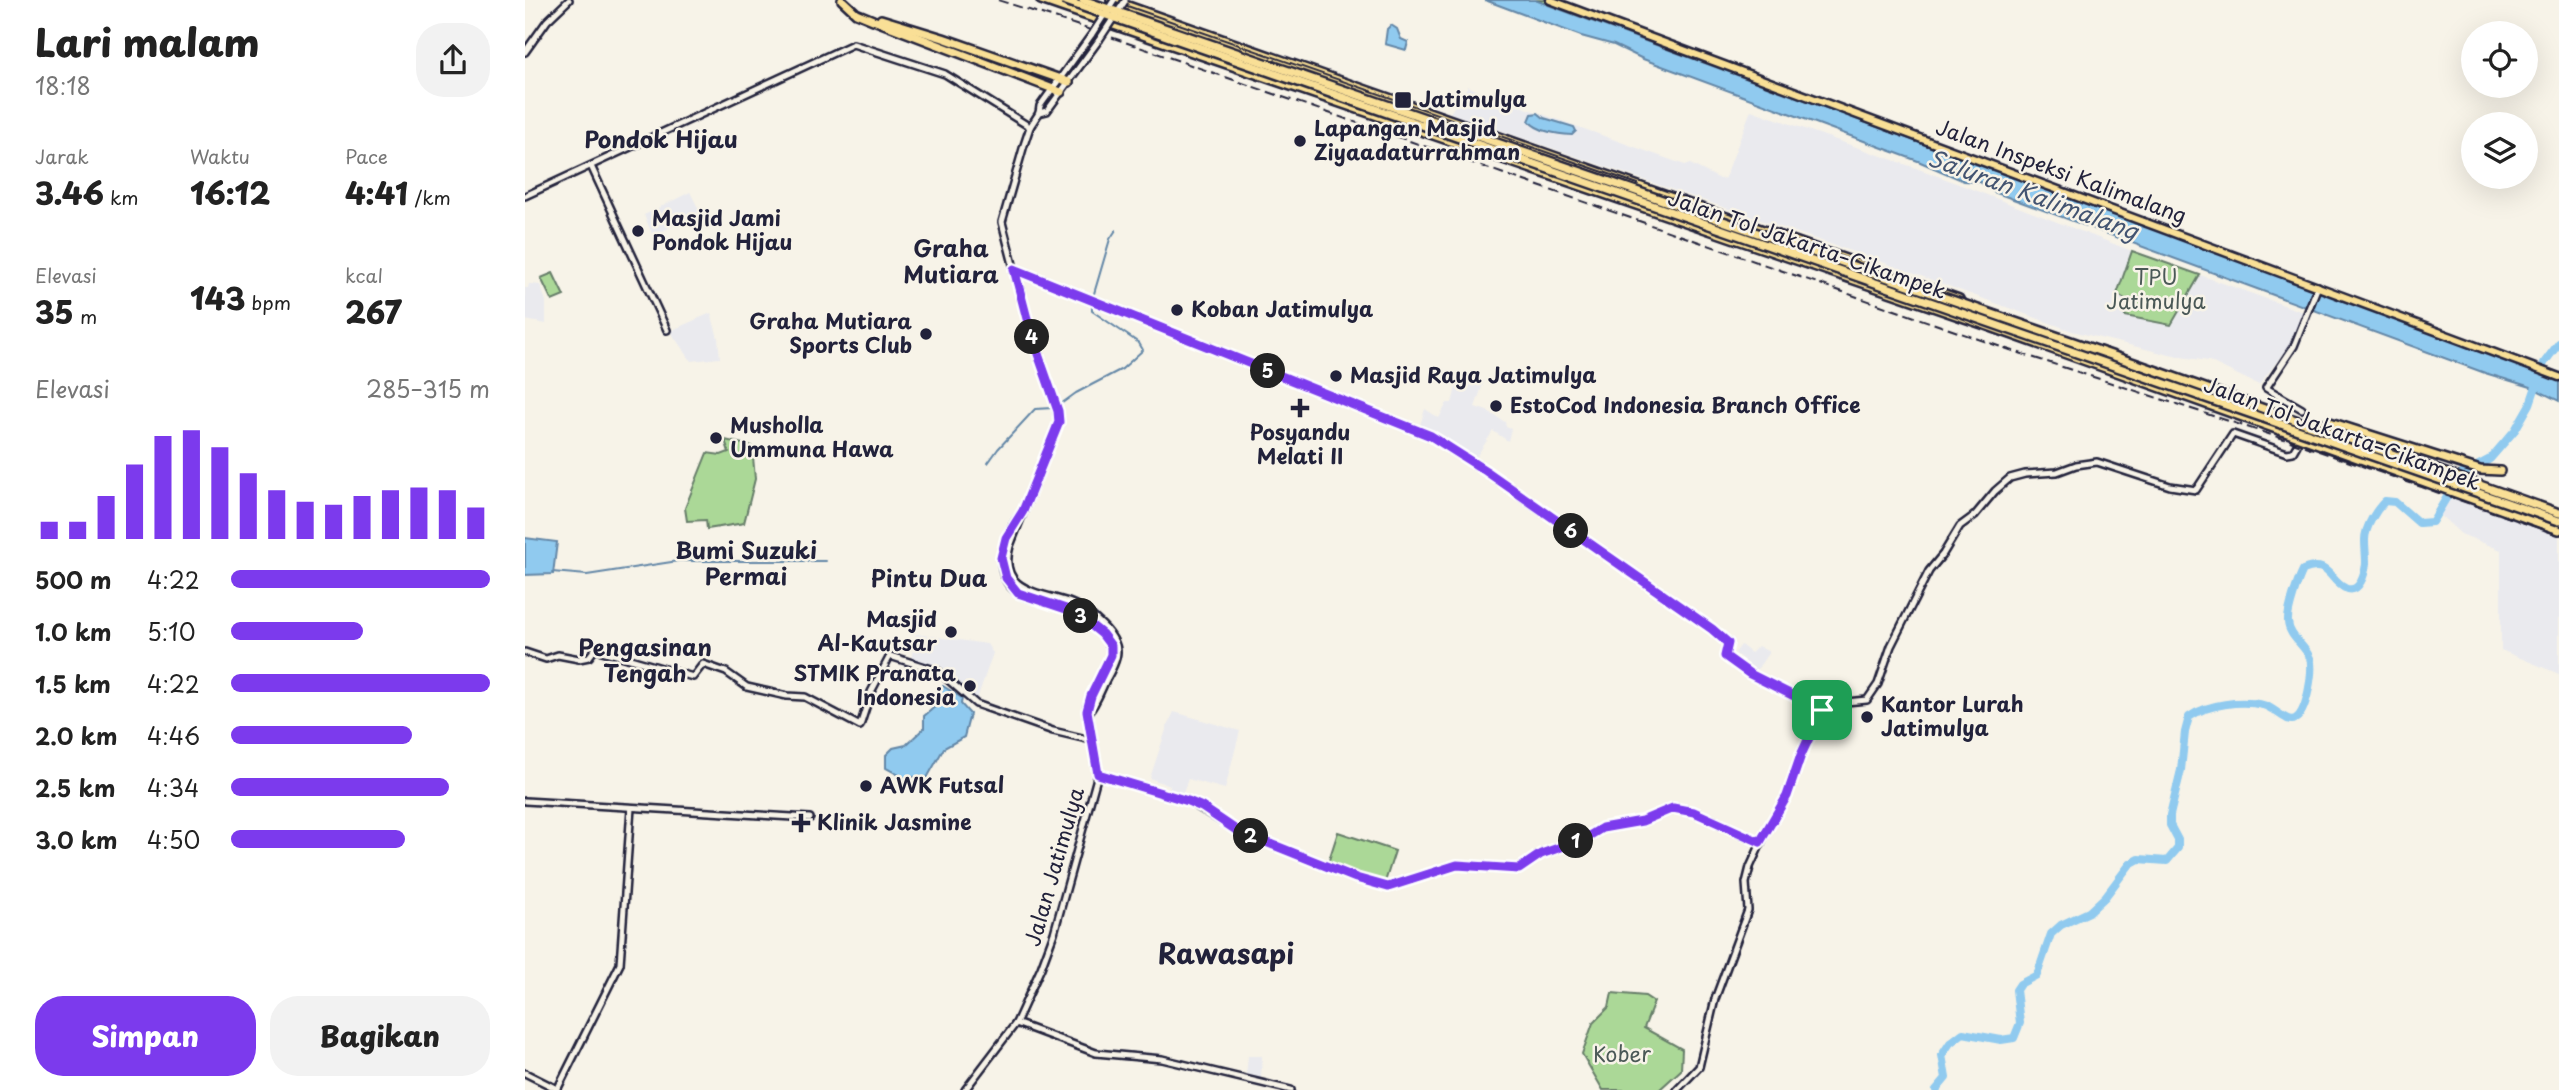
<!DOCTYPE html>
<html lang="id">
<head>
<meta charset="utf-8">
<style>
  :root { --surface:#fff; --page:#f2f2f2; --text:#222; --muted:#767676; --accent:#7c3aed }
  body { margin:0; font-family:"Playpen Sans",sans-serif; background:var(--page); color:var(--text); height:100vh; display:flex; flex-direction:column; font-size:26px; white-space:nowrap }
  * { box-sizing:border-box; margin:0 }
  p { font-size:23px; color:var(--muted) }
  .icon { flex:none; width:38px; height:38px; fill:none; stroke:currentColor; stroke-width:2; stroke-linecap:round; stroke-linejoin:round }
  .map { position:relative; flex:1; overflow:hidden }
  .sheet { display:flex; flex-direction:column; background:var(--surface); width:525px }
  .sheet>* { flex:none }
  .fabs { position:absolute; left:1936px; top:21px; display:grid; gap:14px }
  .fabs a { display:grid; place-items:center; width:77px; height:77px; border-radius:50%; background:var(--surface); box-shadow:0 7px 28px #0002; font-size:35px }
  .pin { position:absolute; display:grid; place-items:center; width:60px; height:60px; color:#fff; margin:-30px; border-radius:14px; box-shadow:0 4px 10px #0006 }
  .km { position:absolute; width:35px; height:35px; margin:-18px; border-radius:50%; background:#222; color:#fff; font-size:19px; line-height:35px; text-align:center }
  .round { display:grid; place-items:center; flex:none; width:74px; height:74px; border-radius:28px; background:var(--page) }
  .headline { display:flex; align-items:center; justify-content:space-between; height:119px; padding:0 35px }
  h1 { font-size:38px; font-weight:800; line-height:52px }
  .metrics { display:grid; grid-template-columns:repeat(3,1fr); gap:10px; height:119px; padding:7px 35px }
  .metrics div { display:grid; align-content:center }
  .metrics b { font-size:30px; font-weight:800 }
  .metrics small { font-size:19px; font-weight:400 }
  .metrics p { font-size:19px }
  .chart { height:196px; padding:14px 35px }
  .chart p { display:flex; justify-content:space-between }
  .chart svg { width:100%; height:126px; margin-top:7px; stroke:var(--accent); stroke-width:6 }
  .primary-button { display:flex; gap:14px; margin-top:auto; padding:14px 35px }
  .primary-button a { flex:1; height:80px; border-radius:28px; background:var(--accent); color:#fff; font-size:28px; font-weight:800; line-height:80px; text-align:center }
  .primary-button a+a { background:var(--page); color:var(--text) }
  ul { padding:0 35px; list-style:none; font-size:23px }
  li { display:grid; grid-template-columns:112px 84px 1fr; align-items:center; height:52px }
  li i { height:18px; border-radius:9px; background:var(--accent) }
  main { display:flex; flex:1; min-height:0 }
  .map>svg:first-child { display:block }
  .built { fill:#eaeaee }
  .green { fill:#abd897; stroke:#667d69; stroke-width:2 }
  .water { fill:#90caef; stroke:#6487a7; stroke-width:2 }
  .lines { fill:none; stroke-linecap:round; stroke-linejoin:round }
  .stream { stroke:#6487a7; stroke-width:2 }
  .river { stroke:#90caef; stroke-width:8 }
  .tertiary-casing { stroke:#22223b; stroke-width:10 }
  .secondary-casing { stroke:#22223b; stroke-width:10 }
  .primary-casing { stroke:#22223b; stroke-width:11 }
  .motorway-casing { stroke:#22223b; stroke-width:12 }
  .tertiary { stroke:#f7f3e8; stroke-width:5 }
  .secondary { stroke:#f7f3e8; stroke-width:5 }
  .primary { stroke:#f9df96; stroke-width:6 }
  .motorway { stroke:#f9df96; stroke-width:7 }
  .tram { stroke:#22223b; stroke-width:2 }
  .rail { stroke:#22223b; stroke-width:2; stroke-dasharray:10 5; stroke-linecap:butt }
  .secondary-bridge-casing { stroke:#22223b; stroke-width:10; stroke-linecap:butt }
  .motorway-bridge-casing { stroke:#22223b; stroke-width:12; stroke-linecap:butt }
  .secondary-bridge { stroke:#f7f3e8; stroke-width:5 }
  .motorway-bridge { stroke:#f9df96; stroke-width:7 }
  .route-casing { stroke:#fff; stroke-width:14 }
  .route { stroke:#7c3aed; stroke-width:9 }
  .poi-dot { fill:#22223b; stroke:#f7f3e8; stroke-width:2.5 }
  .labels { text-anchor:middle; stroke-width:5; stroke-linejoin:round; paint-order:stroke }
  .poi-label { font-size:21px; font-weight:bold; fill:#22223b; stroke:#f7f3e8; text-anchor:start }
  .street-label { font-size:21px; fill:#22223b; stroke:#f7f3e8 }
  .park-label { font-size:21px; fill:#4b5957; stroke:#f7f3e8 }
  .neighbourhood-label { font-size:23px; font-weight:bold; fill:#22223b; stroke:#f7f3e8 }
  .water-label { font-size:23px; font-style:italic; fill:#435471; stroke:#f7f3e8 }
  .district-label { font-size:28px; font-weight:bold; fill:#22223b; stroke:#f7f3e8 }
</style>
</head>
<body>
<main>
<section class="sheet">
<div class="headline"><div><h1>Lari malam</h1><p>18:18</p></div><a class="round"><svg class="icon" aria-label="share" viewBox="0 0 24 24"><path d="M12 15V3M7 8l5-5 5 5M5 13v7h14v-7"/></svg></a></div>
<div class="metrics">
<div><p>Jarak</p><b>3.46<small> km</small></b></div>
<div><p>Waktu</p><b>16:12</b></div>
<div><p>Pace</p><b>4:41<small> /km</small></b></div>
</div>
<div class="metrics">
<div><p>Elevasi</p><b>35<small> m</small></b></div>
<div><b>143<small> bpm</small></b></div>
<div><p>kcal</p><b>267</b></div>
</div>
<div class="chart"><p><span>Elevasi</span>285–315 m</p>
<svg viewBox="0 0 160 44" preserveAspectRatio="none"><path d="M5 44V38M15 44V38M25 44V29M35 44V18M45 44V8M55 44V6M65 44V12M75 44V21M85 44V27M95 44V31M105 44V32M115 44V29M125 44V27M135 44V26M145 44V27M155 44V33"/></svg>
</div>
<ul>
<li><b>500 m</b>4:22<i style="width:100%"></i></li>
<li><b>1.0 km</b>5:10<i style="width:51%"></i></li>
<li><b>1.5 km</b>4:22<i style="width:100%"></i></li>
<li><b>2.0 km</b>4:46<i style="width:70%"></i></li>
<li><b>2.5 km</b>4:34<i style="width:84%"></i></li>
<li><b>3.0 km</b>4:50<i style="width:67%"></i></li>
</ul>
<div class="primary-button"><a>Simpan</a><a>Bagikan</a></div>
</section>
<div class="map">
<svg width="2034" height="1090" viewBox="0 0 2034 1090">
  <rect width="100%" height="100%" fill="#f7f3e8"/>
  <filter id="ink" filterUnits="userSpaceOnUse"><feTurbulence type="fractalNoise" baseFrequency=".0143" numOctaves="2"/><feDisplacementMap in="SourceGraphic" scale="14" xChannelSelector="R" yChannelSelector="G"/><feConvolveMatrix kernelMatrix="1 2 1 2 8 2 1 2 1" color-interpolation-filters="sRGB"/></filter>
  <g filter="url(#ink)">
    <g class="built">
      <path d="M943,86l46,24 3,-5 168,60 5,-1 30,15 5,-1 26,-68 179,63 202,78 -15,42 12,8 -4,15 46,8 29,-49 103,37 -12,31 -32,42 -50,-24 -35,-5 -102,-25 -184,-67 -438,-151z"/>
      <path d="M165,192l10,20 -47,24 -9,-21z"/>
      <path d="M4,284l11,1 6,16v23l-21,-4v-32h3z"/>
      <path d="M186,313l7,25 2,20 -29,3 -21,-30z"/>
      <path d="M934,376l25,5 -9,26 12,4 18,11 1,5 5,2 -3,12 -15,-10 -18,28 -56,-31 6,-19 14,9 8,-15h5z"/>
      <path d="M1922,496l112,39v139l-58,-24v-100l-40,-16 -22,-20z"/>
      <path d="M391,634l71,10 6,9 -17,49 -35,-31 -30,-12z"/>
      <path d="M1216,645l10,8 7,-7 11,6 -13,19 -21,-18z"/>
      <path d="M649,712l66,19 -15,58 -37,-10 -6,16 -13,-4 1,-5 -20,-8 18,-54z"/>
      <path d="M723,1056h14l-1,24 -15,-4z"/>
    </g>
    <g class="green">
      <path d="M1010,0h15l1009,380z"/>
      <path d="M1607,251l68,24 -29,50 -46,-9 3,-15 -11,-7z"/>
      <path d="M28,273l11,23 -12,5 -11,-23z"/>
      <path d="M200,440l27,6 3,33 -11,44 -37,6 -1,-9 -19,1 -2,-13 22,-55 14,2 8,-3z"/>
      <path d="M813,832l57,19 -10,31 -57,-19z"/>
      <path d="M1087,993l33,3 9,6 -10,26 38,21 -1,21 -22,20h-56l-21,-36 11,-31 16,-16z"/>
    </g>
    <g class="water">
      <path d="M960,0h50l1024,380v21l-28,-14 -46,-14 -491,-181 -14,-10 -16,-1 -46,-20 -275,-102 -29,-14 -33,-9z"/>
      <path d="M866,25l6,4 4,10 7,3 -2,8 -21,-6 2,-15z"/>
      <path d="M1013,113l6,5 30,9 2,4 -4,4c-14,-1 -34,-3 -43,-14l3,-7z"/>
      <path d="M0,538l32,4 -4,32 -28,1z"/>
      <path d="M418,686l19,12 -1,6 9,10 -6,23 -20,11 -17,30 -14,-1 -7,2 -20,-11v-13l7,-7 13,-3 18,-17v-12l13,-11v-13z"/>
    </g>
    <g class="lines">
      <g class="stream">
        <path d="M568,297l17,-58 6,-9"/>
        <path d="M533,406l18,-13 46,-24 21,-19 -4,-7 -47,-32v-9"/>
        <path d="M463,463l10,-14 37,-40 18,-1"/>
        <path d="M27,572l35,3 91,-14h148"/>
      </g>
      <path class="river" d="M1411,1090l10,-12 -4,-23 8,-12 13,-10 38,7 13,-2 6,-15 -4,-33 4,-6 17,-9 14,-41 10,-9 28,-13 16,-15 25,-33 9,-5 28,2 11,-13v-8l-8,-15v-10l11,-45 4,-38 4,-15c18,-13 53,-17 74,-12 11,2 24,19 32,14 12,-6 19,-50 15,-61 -5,-13 -21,-21 -22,-36 -1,-11 10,-42 15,-52 27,-11 26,11 42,18 15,7 20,-15 21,-25 0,-8 -1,-15 -1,-23 0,-13 11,-30 20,-39l10,1 24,21 13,-1 28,-47 30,-16 25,-29 15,-26 14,-41 15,-20"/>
      <g class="tertiary-casing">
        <g id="tertiary">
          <path d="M0,52l22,-31 22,-21"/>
          <path d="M66,166l76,164"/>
          <path d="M0,196l328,-152 92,30 85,53"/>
          <path d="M1777,409l-36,-21 28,-42 24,-60"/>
          <path d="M0,652l21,7 12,-4 21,4 10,-2 6,-8 98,28 10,-13 23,8 21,15 40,9 18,1 55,29 11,-34 19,-36 48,15 38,33 77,27 38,9"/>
          <path d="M1297,710l24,-8 21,-2 11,-16 13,-38 38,-75 14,-17 17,-28 15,-11 20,-24 15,-13 15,-4 32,-2 19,-7 21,-3 73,24 26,4 37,-56 54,19 6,-1 4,-7"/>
          <path d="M573,774l90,27 48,29 120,48 32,9 69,-22 62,4 22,-15 43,-15 18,-11 40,-7 31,-13 21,4 66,30"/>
          <path d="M0,801l285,17"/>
          <path d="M0,1073l32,16"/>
          <path d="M32,1090l63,-126 11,-156"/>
        </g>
      </g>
      <g class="secondary-casing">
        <g id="secondary">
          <path d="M514,113l8,-2 52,-71"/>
          <path d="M489,269l417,167 55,35 226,158 16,14 -3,13 25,18 72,36 -21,45 -14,41 -19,32 -18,39 -4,16 2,27 -33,89 -16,68 -22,23"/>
          <path d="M562,715c8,-9 13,-22 18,-33 14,-26 19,-35 -3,-57 -9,-9 -19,-18 -31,-22 -30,-11 -74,-11 -61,-57l49,-124 -3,-17 -25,-71 -29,-112 22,-77 6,-18 9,-14 1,-7 52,-72"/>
          <path d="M491,1023l80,30 66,6 129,31"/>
          <path d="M440,1090l51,-67 25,-55 13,-35 44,-159 -11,-67 24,-52c1,-11 -7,-19 -15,-27 -16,-14 -31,-22 -52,-27 -9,-2 -18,-3 -26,-8 -30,-21 -13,-61 5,-82"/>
        </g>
      </g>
      <g class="primary-casing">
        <path id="primary" d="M1025,0l1009,377"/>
      </g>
      <g class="motorway-casing">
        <g id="motorway">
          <path d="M317,0l14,13 17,7 188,72"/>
          <path d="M516,0l944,325 574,205"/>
          <path d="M586,0l848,299"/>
          <path d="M356,19l62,19 126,44"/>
          <path d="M1792,425l13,-3 150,48 20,1"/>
        </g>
      </g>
      <use href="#tertiary" class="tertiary"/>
      <use href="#secondary" class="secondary"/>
      <use href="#primary" class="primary"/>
      <use href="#motorway" class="motorway"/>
      <path class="tram" d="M585,0l528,184"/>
      <path class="rail" d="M473,0l78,25 928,323 286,93 269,94"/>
      <g class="secondary-bridge-casing">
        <g id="secondary-bridge">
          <path d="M567,34l22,-34"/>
          <path d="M574,40l26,-39"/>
        </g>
      </g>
      <g class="motorway-bridge-casing">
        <g id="motorway-bridge">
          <path d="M538,0l1496,521"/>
          <path d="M558,0l1057,365 419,148"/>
        </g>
      </g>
      <use href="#secondary-bridge" class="secondary-bridge"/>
      <use href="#motorway-bridge" class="motorway-bridge"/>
    </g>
  </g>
  <g class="lines" filter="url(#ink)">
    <g class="route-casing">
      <path id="route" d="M489,269l417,167 55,35 226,158 16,14 -3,13 25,18 72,36 -21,45 -14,41 -27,46 -66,-30 -21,-4 -31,13 -40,7 -18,11 -43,15 -22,15 -62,-4 -69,22 -32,-9 -120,-48 -34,-23 -14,-6 -90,-27 -11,-63 4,-15 20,-41v-9l-9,-12 -27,-22 -57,-19 -12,-15 -5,-20 5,-20 17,-27 36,-89 -1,-11 -27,-77z"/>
    </g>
    <use href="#route" class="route"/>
  </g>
  <g class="poi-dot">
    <rect x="869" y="91" width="18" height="18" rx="3.5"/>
    <circle cx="775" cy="141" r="7"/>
    <circle cx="113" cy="231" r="7"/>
    <circle cx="652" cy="310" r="7"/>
    <circle cx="401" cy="334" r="7"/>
    <circle cx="811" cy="376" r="7"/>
    <circle cx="971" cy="406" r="7"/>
    <path d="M771.5 397.5h7v7h7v7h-7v7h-7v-7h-7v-7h7z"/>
    <circle cx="191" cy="438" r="7"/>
    <circle cx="426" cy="632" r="7"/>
    <circle cx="445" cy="686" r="7"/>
    <circle cx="1342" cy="717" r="7"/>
    <circle cx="341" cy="786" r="7"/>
    <path d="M272.5 812.5h7v7h7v7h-7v7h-7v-7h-7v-7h7z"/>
  </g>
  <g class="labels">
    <g class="poi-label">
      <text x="894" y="107">Jatimulya</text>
      <text x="789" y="136">Lapangan Masjid<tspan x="789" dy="24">Ziyaadaturrahman</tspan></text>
      <text x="127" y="226">Masjid Jami<tspan x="127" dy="24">Pondok Hijau</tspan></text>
      <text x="666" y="317">Koban Jatimulya</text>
      <text x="387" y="329" text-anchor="end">Graha Mutiara<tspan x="387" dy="24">Sports Club</tspan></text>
      <text x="825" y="383">Masjid Raya Jatimulya</text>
      <text x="985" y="413">EstoCod Indonesia Branch Office</text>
      <text x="205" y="433">Musholla<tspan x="205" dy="24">Ummuna Hawa</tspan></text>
      <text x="775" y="440" text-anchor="middle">Posyandu<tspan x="775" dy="24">Melati II</tspan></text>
      <text x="412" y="627" text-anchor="end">Masjid<tspan x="412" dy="24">Al-Kautsar</tspan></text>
      <text x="431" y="681" text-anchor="end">STMIK Pranata<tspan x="431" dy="24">Indonesia</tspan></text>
      <text x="1356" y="712">Kantor Lurah<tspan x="1356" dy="24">Jatimulya</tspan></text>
      <text x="355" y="793">AWK Futsal</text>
      <text x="292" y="830">Klinik Jasmine</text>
    </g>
    <g class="street-label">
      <text transform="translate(1536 172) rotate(20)" y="7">Jalan Inspeksi Kalimalang</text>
      <text transform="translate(1282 245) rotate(19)" y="7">Jalan Tol Jakarta–Cikampek</text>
      <text transform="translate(1817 434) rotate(20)" y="7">Jalan Tol Jakarta–Cikampek</text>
      <text transform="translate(530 867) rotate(-74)" y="7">Jalan Jatimulya</text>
    </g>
    <g class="park-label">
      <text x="1631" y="285">TPU<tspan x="1631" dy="24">Jatimulya</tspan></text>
      <text x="1097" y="1062">Kober</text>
    </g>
    <g class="neighbourhood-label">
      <text x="136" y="148">Pondok Hijau</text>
      <text x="426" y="257">Graha<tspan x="426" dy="26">Mutiara</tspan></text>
      <text x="221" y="559">Bumi Suzuki<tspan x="221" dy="26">Permai</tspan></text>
      <text x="404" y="587">Pintu Dua</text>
      <text x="120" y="656">Pengasinan<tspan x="120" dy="26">Tengah</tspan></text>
    </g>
    <g class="water-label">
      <text transform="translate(1508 195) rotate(20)" y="8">Saluran Kalimalang</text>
    </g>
    <g class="district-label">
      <text x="701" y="964">Rawasapi</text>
    </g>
  </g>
</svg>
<div class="fabs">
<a><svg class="icon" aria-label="locate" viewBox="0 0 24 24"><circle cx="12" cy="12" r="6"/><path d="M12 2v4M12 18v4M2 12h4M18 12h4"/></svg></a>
<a><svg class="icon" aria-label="layers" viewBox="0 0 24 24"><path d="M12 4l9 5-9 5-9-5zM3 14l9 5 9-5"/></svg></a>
</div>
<div class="pin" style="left:1297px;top:710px;background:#1e9e55"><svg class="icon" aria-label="arrive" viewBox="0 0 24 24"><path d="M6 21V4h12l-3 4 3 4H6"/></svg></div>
<b class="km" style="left:1051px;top:841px">1</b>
<b class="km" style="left:726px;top:836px">2</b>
<b class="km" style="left:556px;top:616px">3</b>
<b class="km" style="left:507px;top:337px">4</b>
<b class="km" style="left:743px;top:371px">5</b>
<b class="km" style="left:1046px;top:531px">6</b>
</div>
</main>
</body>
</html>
